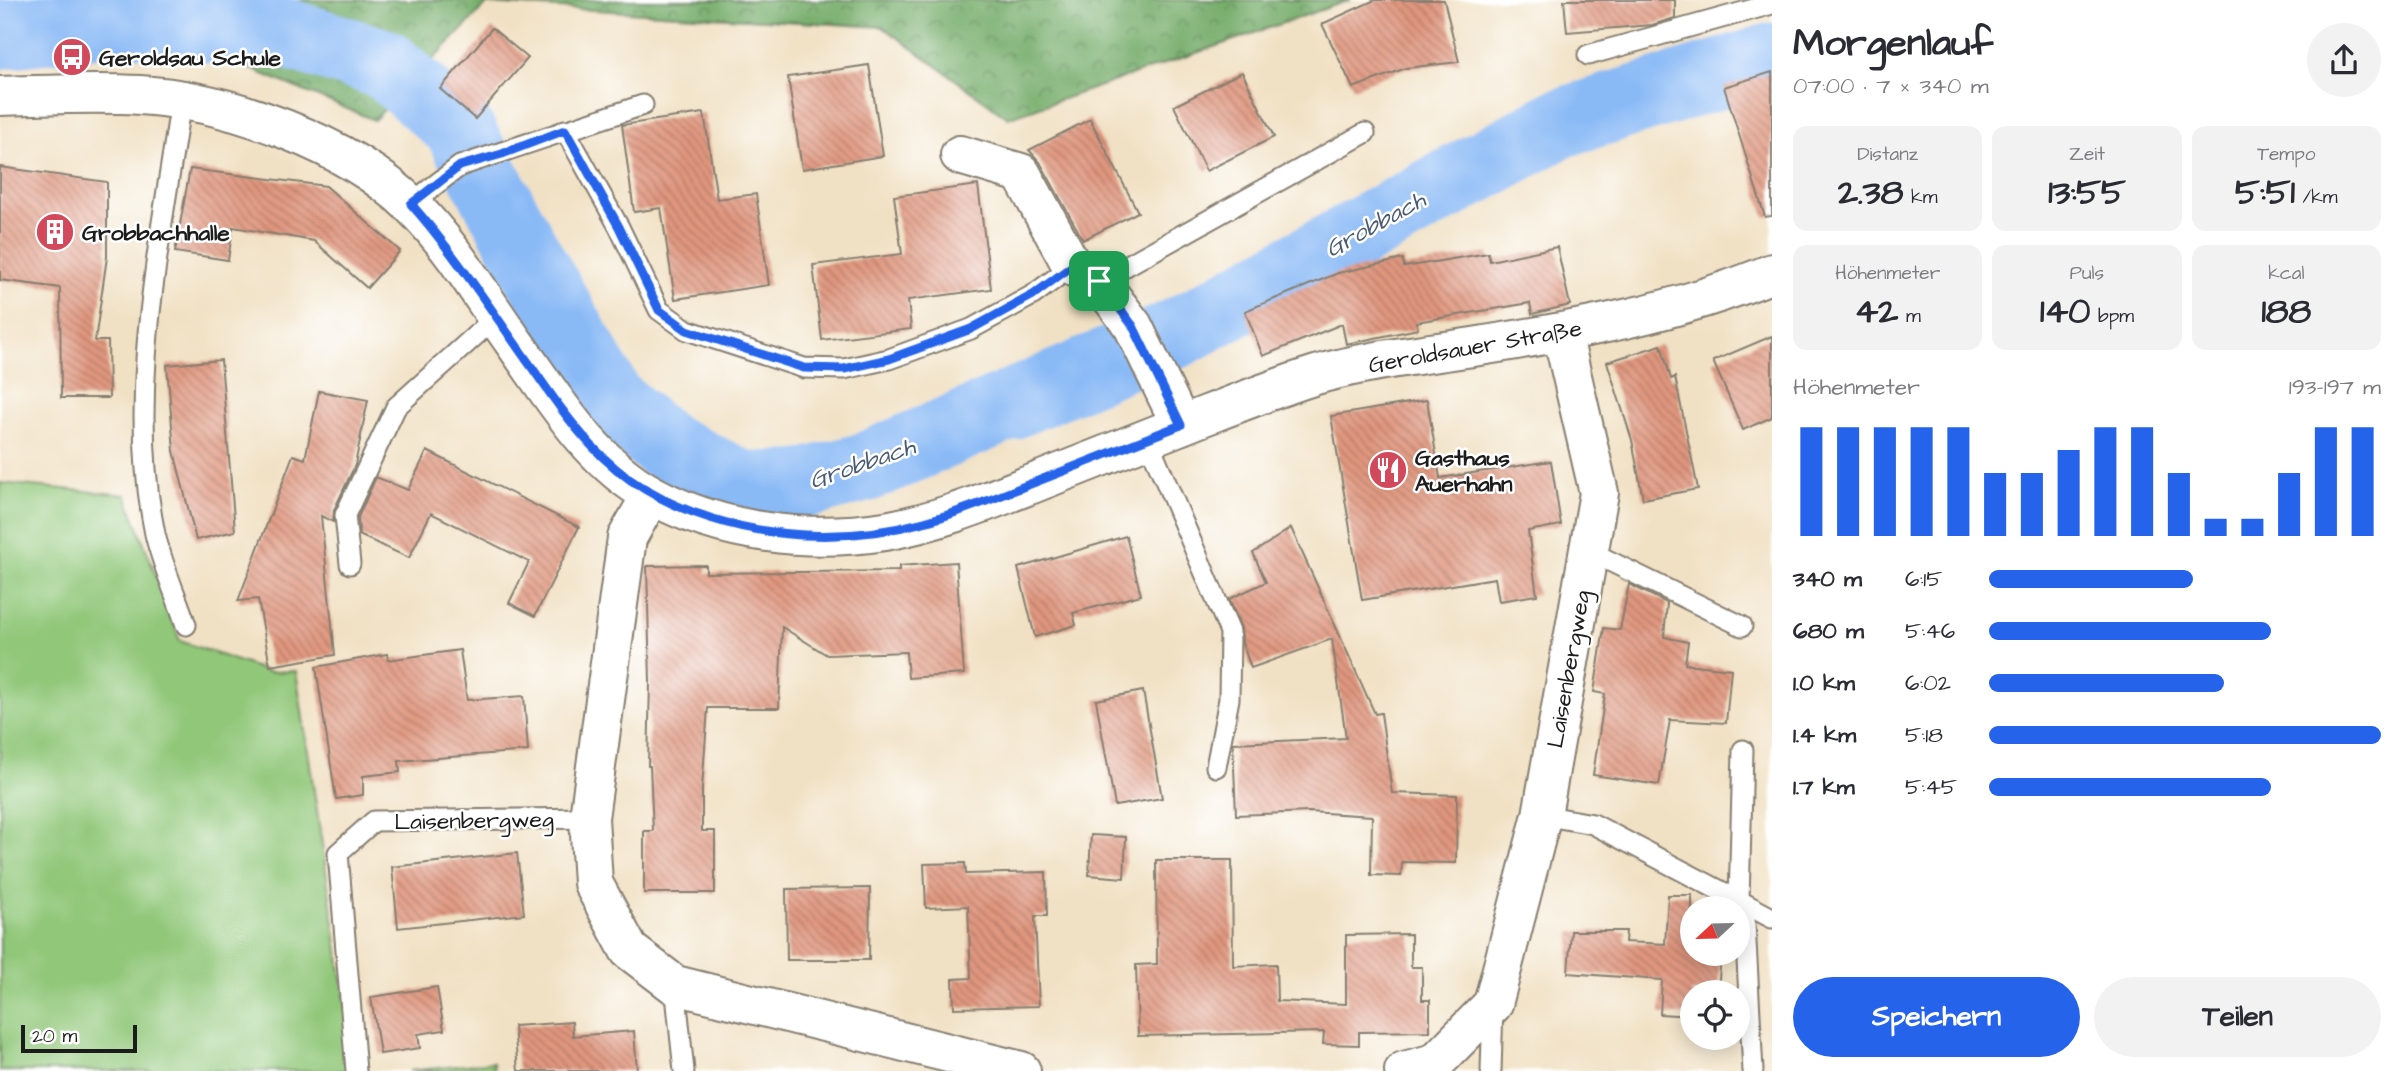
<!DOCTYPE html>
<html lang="de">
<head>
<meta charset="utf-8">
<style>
  :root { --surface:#fff; --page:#f2f2f3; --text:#2b2b33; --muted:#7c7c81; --accent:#2563eb }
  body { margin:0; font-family:"Architects Daughter",sans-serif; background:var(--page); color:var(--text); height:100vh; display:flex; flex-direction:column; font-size:26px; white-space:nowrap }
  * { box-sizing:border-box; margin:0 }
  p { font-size:23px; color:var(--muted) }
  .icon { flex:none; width:38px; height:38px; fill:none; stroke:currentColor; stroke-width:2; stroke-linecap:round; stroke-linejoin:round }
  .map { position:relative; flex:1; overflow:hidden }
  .side { display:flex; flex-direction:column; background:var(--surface); width:630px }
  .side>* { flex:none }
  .needle { width:46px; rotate:248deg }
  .fabs { position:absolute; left:1680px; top:896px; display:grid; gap:14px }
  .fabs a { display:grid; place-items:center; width:70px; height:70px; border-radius:50%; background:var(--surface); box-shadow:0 4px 18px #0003; font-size:35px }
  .scale { position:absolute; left:21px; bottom:18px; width:116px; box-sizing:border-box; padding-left:7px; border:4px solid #1c1c1c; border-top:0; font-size:19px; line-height:24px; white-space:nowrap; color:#1c1c1c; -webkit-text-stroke:5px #fff; paint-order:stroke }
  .pin { position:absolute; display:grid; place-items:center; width:60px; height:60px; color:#fff; margin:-30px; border-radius:14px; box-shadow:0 4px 10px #0006 }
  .round { display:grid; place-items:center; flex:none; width:74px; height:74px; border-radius:37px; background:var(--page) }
  .overview { display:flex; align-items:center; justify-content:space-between; height:119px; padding:0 21px }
  h1 { font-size:38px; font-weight:800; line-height:52px }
  .metrics { display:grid; grid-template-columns:repeat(3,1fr); gap:10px; height:119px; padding:7px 21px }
  .metrics div { display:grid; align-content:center; border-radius:14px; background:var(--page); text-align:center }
  .metrics b { font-size:35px; font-weight:800 }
  .metrics small { font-size:19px; font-weight:400 }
  .metrics p { font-size:19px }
  .chart { height:196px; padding:14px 21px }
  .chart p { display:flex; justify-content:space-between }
  .chart svg { width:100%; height:126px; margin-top:7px; stroke:var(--accent); stroke-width:6 }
  .action { display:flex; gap:14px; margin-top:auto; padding:14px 21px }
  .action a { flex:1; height:80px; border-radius:42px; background:var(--accent); color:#fff; font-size:28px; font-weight:800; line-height:80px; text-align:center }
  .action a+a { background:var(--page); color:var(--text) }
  ul { padding:0 21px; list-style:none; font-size:23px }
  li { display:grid; grid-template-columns:112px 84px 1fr; align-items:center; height:52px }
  li i { height:18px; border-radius:9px; background:var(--accent) }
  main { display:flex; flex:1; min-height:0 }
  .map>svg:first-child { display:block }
  .grass { fill:#91c779; stroke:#56724a; stroke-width:2 }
  .forest { fill:url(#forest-crowns); stroke:#486442; stroke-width:2 }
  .garden { fill:url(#garden-furrows); stroke:#56724a; stroke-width:2 }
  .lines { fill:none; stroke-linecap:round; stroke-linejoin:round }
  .river { stroke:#8abaf6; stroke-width:70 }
  .building { fill:url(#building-back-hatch) }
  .service-casing { stroke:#867e70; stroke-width:23 }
  .minor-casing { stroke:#867e70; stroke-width:42 }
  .primary-casing { stroke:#867e70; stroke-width:42 }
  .service { stroke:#fff; stroke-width:19 }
  .minor { stroke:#fff; stroke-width:38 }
  .primary { stroke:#fff; stroke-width:38 }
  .route-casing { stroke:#fff; stroke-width:14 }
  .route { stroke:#2563eb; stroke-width:9 }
  .labels { text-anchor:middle; stroke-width:5; stroke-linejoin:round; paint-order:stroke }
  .poi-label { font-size:23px; font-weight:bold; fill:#1c1c1c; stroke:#fff; text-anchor:start }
  .street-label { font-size:23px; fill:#1c1c1c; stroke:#fff }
  .water-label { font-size:24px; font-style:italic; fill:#485b73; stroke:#fff }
</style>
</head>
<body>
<main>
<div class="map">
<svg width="1772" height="1071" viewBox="0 0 1772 1071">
  <defs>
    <pattern id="forest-crowns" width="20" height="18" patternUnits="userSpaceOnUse" patternTransform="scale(1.75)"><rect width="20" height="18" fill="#74ac69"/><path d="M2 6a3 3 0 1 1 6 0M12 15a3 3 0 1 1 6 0" fill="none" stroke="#5e8b56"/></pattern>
    <pattern id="garden-furrows" width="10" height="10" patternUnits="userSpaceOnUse" patternTransform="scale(1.75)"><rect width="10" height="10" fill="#91c779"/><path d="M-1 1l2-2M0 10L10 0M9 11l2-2" fill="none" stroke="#7caa68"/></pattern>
    <pattern id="building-back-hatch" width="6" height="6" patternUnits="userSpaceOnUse" patternTransform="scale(1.75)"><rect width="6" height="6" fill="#e0977f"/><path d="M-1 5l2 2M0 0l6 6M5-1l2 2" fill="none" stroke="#b57a67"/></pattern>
  </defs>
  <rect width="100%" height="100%" fill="#fff"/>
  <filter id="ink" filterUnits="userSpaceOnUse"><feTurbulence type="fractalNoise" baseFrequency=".0143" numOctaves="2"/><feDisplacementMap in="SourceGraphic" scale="14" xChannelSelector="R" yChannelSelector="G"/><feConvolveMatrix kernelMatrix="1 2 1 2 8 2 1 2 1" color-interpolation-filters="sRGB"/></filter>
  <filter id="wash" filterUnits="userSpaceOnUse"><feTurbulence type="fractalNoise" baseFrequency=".00686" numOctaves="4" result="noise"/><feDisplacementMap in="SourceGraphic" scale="28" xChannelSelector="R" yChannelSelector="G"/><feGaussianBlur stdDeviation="1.57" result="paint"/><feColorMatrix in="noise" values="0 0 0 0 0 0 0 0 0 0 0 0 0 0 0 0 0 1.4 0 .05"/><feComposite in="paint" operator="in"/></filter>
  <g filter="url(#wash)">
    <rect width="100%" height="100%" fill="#f1e1c4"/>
    <path class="grass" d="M0,483l126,12 54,146 89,31 27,-1 60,400h-356z"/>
    <path class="forest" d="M118,0h1232l-342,118 -125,-91 -396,-23 -113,116 -262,-108z"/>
    <path class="garden" d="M493,1062l1,9h-85z"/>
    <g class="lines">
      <path class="river" d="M0,34l119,-14 111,10 49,1 106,33 73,63 70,129 82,144 54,46 81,41 55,-2 66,-18 311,-134 381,-209 214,-66"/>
    </g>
    <g id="blocks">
      <g class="building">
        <path d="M1375,0h69l15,62 -53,6 -53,20 -31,-64z"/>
        <path d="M1564,0h111v18l-23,7 -85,7z"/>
        <path d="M492,28l36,30 -53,61 -35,-30z"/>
        <path d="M869,65l14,91 -81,13 -14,-92z"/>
        <path d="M1242,72l32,65 -68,34 -32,-65z"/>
        <path d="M1772,72v144l-7,1 -41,-130z"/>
        <path d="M704,113l13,86 39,-5 13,91 -94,14 -14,-91 -27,4 -12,-87z"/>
        <path d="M1090,119l48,93 -55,28 -43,-78 -11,-12z"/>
        <path d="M0,167l107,15v75l-12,84h13l1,57h-48l-1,-110 -60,-8z"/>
        <path d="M190,169l136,17 74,65 -33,37 -53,-47 -81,-14 -5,33 -53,-8z"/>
        <path d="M978,185l13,104 -83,11 3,29 -89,11 -9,-75 89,-11 -8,-58z"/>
        <path d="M1557,247l13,58 -38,9 -2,-11 -114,19 2,7 -72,15 -4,-20 -79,32 -18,-45 93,-38 65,-14 1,8 84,-14 2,8z"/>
        <path d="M1772,336v81l-29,13 -30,-69z"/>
        <path d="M1661,345l10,34 4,-2 23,112 -55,10 -11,-59 -25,-78z"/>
        <path d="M221,360l14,171 -39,9 -22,-89 -7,-86z"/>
        <path d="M319,391l49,9 -13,65 -21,45 -1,12 -12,-6 14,139 -65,11 -12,-67 -20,2 55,-146 12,4z"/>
        <path d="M1427,400l13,78 111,-17 10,64 -33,6 9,64 -38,6 -4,-23 -133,22 -31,-184z"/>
        <path d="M427,451l152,76 -44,89 -26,-13 20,-41 -98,-49 -22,45 -50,-23 -1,-18 18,-40 32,13z"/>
        <path d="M1291,528l49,108h-2h2l35,78 6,-1 11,80 65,2 -1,68 -54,-1 -1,14 -30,-1 1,-59 -63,-4 -73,3 -3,-72 113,-5 -14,-99 -81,29 -9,-26 -1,-14 -12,-29 37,-17 -13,-29z"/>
        <path d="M1126,536l15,59 -68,18 3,12 -41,12 -17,-69z"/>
        <path d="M956,562l8,112 -56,4 -2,-26 -79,3 -45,-28 -3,81h-71l-6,81v42h13v62h-71v-62h9l-3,-65h-2l2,-84 -3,-116 59,-1v8l193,-2v-5z"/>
        <path d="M1629,584l38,19 -3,34 24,5 -3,22 46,5 -5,54 -56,-3 -11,65 -66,-10 12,-81 -11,-2 10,-64 16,2z"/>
        <path d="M460,650l7,50 57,-4 4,55 -129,10 1,11 -37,4v19l-27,4 -20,-132 71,-13 1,6z"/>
        <path d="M1143,691l19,107 -47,8 -19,-106z"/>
        <path d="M1091,835l35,2 -2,41 -35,-3z"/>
        <path d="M517,853l7,61 -126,14 -6,-61z"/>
        <path d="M1156,860h76l1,106 43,-2 1,37 69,3v-69l65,-1v33h11v33h8v31l-71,1v13l-36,-1 1,-12 -186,4 -2,-71 21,-1z"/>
        <path d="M965,863l1,11 80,-2 1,44h-12l4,90 -85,2 -1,-29 18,-1 -3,-72 -42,2 -2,-44z"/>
        <path d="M870,888l-1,72h-82l-1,-71z"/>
        <path d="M1668,895h24v59h29l-3,38h-26v24l-32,-2 2,-34 -94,-7 3,-42h55l-1,11 40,2z"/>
        <path d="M437,987l7,43 -26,4 2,14 -40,6 -9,-57z"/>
        <path d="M572,1022l1,14 61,-5 3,40h-119l-4,-45z"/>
      </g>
    </g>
  </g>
  <g filter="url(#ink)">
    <use href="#blocks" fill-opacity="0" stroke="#867e70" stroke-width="2"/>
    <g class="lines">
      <g class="service-casing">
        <g id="service">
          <path d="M1588,55l184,-51"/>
          <path d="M181,100c-20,139 -55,294 -26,434 7,30 21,61 31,91"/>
          <path d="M565,130l54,97 40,83 28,20 117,38 40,1 45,-10 82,-30 62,-34 39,-29"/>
          <path d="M410,204l50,-38 183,-61"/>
          <path d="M1099,281l266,-148"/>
          <path d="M1147,438l83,194 -1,67 -13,68"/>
          <path d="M1589,551l153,75"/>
          <path d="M350,564l-5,-49 51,-108 100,-90"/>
          <path d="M1542,815l51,9 179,94"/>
          <path d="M1739,902l4,-152"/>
          <path d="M1744,905l9,166"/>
          <path d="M675,985l9,86"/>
          <path d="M356,1071l-18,-218 36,-32 215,-3"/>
          <path d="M1491,1071l2,-66"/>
        </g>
      </g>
      <g class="minor-casing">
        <g id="minor">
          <path d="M960,155l61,18 51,93 27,15 34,45 48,99"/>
          <path d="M651,495l-24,43 -38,280 4,65 36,67 46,35 346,86"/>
          <path d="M1404,1071l31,-8 58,-59 49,-189 57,-322 -37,-160"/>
        </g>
      </g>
      <g class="primary-casing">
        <path id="primary" d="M0,96c46,-1 93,-4 140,-1 87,5 209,49 272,111 40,39 69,90 101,135 40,56 78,121 139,154 69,38 156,48 233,36 52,-9 103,-30 152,-49 52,-21 105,-41 157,-62 41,-16 81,-32 122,-45 51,-15 105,-20 157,-28 101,-16 204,-34 299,-74"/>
      </g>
      <use href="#service" class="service"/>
      <use href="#minor" class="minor"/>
      <use href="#primary" class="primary"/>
    </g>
  </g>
  <g class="lines" filter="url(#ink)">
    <g class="route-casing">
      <path id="route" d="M565,130l54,97 40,83 28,20 117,38 40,1 45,-10 82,-30 62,-34 39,-29 27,15 34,45 48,99c-48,19 -95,37 -143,56 -37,14 -75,31 -114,41 -69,19 -145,18 -214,-4 -47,-15 -85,-36 -119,-73 -22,-24 -40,-50 -58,-76 -40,-56 -77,-114 -122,-165l49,-38 42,-12z"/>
    </g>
    <use href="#route" class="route"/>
  </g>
  <defs>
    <g id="bus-disc" transform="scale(2.0125)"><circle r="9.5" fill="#d1495b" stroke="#fff"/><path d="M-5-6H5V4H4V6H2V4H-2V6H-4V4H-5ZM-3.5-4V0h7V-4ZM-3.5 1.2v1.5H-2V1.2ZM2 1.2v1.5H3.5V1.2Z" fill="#fff"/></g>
    <g id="building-disc" transform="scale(2.0125)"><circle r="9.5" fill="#d1495b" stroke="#fff"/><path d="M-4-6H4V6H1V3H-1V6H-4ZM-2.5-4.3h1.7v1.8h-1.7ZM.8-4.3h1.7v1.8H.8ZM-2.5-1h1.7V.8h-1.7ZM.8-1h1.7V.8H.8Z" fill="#fff"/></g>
    <g id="restaurant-disc" transform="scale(2.0125)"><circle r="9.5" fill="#d1495b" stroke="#fff"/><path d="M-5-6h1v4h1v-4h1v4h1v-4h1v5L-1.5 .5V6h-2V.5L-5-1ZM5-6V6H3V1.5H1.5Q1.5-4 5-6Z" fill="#fff"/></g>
  </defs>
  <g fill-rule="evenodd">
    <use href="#bus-disc" x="72" y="57"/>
    <use href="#building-disc" x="55" y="232"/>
    <use href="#restaurant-disc" x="1388" y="470"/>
  </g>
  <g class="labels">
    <g class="poi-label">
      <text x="99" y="65">Geroldsau Schule</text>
      <text x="82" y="240">Grobbachhalle</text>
      <text x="1415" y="465">Gasthaus<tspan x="1415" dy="26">Auerhahn</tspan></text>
    </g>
    <g class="street-label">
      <text transform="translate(1475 346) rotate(-10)" y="8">Geroldsauer Straße</text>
      <text transform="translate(1568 669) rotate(-80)" y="8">Laisenbergweg</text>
      <text transform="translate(474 820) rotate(-1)" y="8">Laisenbergweg</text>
    </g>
    <g class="water-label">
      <text transform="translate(1375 224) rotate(-29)" y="8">Grobbach</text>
      <text transform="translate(862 463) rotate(-19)" y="8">Grobbach</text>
    </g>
  </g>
</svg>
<div class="fabs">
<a><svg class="needle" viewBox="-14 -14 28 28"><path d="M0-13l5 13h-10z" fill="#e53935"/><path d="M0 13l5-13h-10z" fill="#7c7c81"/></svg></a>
<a><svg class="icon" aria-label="locate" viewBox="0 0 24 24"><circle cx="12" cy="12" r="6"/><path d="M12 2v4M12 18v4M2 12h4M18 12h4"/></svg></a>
</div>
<div class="scale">20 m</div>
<div class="pin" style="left:1099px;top:281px;background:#1e9e55"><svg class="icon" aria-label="arrive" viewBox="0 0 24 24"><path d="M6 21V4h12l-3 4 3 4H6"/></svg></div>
</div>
<section class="side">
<div class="overview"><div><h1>Morgenlauf</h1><p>07:00 · 7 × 340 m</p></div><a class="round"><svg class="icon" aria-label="share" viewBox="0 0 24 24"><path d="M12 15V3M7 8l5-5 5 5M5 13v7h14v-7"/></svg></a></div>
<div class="metrics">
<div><p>Distanz</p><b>2.38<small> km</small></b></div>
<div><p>Zeit</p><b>13:55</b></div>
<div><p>Tempo</p><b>5:51<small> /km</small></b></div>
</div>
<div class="metrics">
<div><p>Höhenmeter</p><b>42<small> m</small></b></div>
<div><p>Puls</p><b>140<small> bpm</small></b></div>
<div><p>kcal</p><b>188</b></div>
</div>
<div class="chart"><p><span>Höhenmeter</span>193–197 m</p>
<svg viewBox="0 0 160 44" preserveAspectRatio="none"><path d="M5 44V6M15 44V6M25 44V6M35 44V6M45 44V6M55 44V22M65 44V22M75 44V14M85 44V6M95 44V6M105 44V22M115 44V38M125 44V38M135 44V22M145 44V6M155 44V6"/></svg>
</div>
<ul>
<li><b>340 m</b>6:15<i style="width:52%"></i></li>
<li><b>680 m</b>5:46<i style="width:72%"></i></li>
<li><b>1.0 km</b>6:02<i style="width:60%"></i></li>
<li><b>1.4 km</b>5:18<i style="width:100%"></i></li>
<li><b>1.7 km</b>5:45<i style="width:72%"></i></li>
</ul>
<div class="action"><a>Speichern</a><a>Teilen</a></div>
</section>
</main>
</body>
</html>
